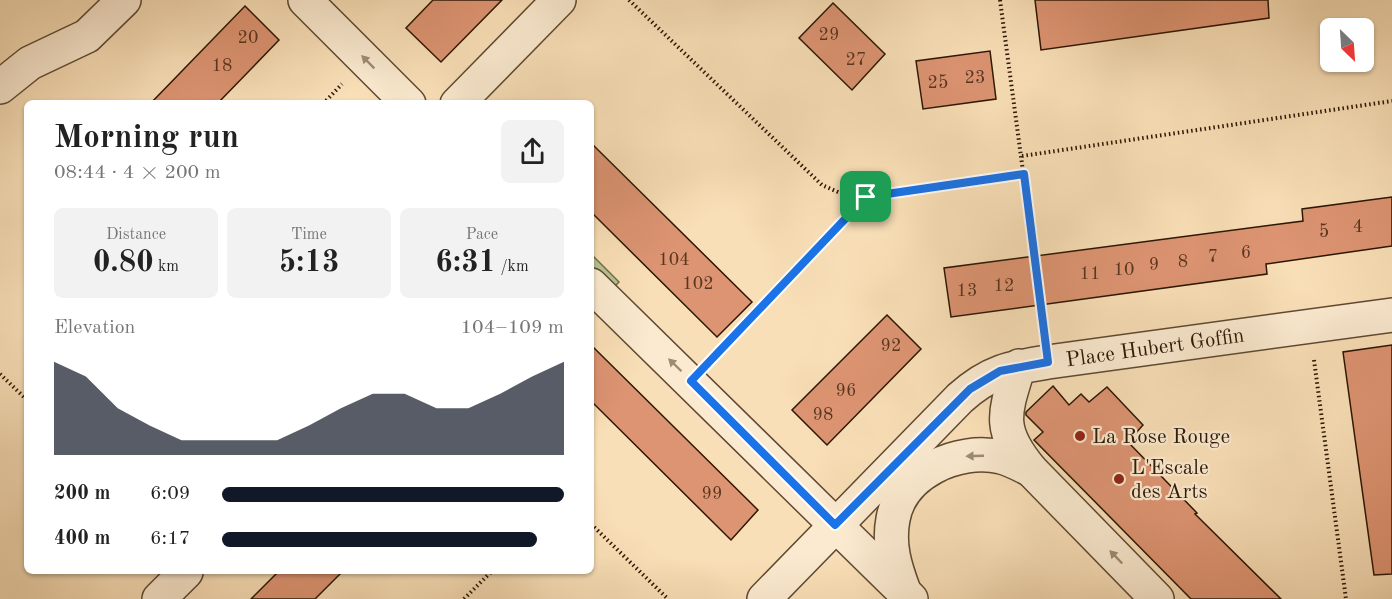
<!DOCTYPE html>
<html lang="en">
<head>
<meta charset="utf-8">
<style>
  :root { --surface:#fff; --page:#f2f2f2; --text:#222; --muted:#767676; --accent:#111827 }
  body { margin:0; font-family:"Old Standard TT",serif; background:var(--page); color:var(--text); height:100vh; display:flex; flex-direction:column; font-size:22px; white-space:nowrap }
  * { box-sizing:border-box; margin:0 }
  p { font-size:20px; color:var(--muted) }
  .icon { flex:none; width:33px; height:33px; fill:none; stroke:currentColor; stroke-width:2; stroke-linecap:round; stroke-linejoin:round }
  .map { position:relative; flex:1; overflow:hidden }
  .panel { position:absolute; left:24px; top:100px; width:570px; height:474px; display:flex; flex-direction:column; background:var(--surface); border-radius:9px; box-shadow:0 2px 4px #0004 }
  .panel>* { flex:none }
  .needle { width:39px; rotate:155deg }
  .controls { position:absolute; left:1320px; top:18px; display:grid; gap:12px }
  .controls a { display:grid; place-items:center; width:54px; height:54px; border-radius:9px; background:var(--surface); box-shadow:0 2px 4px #0004; font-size:30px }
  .pin { position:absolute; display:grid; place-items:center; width:51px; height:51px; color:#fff; margin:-26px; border-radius:12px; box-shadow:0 3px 9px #0006 }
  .round { display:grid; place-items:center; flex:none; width:63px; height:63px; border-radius:9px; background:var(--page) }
  .overview { display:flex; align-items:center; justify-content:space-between; height:102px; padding:0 30px }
  h1 { font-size:33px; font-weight:700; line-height:45px }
  .figures { display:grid; grid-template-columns:repeat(3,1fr); gap:9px; height:102px; padding:6px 30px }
  .figures div { display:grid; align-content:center; border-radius:9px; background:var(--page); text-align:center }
  .figures b { font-size:30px; font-weight:700 }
  .figures small { font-size:16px; font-weight:400 }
  .figures p { font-size:16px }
  .chart { height:168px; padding:12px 30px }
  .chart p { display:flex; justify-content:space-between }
  .chart svg { width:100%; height:108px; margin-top:6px; fill:var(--accent); opacity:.7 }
  ul { padding:0 30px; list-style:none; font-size:20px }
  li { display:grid; grid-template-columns:96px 72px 1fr; align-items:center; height:45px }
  li i { height:15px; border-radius:8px; background:var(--accent) }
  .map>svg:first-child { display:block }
  .green { fill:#b8c393; stroke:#726d4c; stroke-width:1.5 }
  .building { fill:#dd9472; stroke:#2b1705; stroke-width:1.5 }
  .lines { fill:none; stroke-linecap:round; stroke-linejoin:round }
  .minor-casing { stroke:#5e4932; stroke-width:36 }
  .path { stroke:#2b1705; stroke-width:4; stroke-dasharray:1.5 3; stroke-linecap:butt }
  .minor { stroke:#fbead0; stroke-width:33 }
  .oneway { fill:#9d8b75 }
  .route-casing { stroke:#fff; stroke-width:12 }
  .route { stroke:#1a73e8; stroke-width:8 }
  .poi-dot { fill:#8f2418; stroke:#fbead0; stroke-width:2 }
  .labels { text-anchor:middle; stroke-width:4.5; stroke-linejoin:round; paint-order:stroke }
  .number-label { font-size:18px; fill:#583620 }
  .street-label { font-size:21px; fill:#2b1705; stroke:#fbead0 }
  .poi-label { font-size:21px; fill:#2b1705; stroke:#fbead0; text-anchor:start }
</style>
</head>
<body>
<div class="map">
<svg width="1392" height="599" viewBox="0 0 1392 599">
  <rect width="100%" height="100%" fill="#f9dfb7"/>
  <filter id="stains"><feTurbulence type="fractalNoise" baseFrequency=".00333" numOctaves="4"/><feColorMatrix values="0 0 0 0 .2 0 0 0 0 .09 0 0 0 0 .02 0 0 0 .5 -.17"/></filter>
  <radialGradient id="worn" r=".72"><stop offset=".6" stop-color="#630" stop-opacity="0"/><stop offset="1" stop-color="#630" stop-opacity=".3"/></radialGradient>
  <path class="green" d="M591,254l28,28 -7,7 -21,-17z"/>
  <g class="building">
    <path d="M433,0h69l-61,62 -35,-34z"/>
    <path d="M1035,0h233l1,18 -228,32z"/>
    <path d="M833,3l52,51 -33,36 -53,-52z"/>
    <path d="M245,6l34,34 -28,29 -34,35h-67z"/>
    <path d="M990,51l6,48 -73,10 -7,-48z"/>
    <path d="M591,143l161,159 -35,35 -126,-125z"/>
    <path d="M1392,197v49l-126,18 1,10 -316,43 -7,-49 359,-47 -1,-12z"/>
    <path d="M887,315l34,34 -94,96 -35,-35z"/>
    <path d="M591,345l167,165 -27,30 -140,-139z"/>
    <path d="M1392,345v229l-18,1 -31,-223z"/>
    <path d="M1053,386l16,19 12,-11 8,8 18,-15 36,38 -15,17 69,71 -2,1 86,85h-90l-157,-159 9,-8 -17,-17v-3z"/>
    <path d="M278,572h64l-27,27h-64z"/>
  </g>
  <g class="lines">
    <g class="minor-casing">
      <g id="minor">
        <path d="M305,0l104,104"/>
        <path d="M0,87l30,-24 57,-27 37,-36"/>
        <path d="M457,104l102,-104"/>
        <path d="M591,285l320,314"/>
        <path d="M1019,366c-15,48 -22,63 12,104l126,129"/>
        <path d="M904,591c-9,-24 -16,-46 -11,-72 8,-46 65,-72 108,-62 11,3 20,8 30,13"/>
        <path d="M159,599l27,-27"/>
        <path d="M764,599l196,-201c30,-27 50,-30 88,-36l344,-47"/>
      </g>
    </g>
    <g class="path">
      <path d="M629,0l193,185 25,11 24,1 153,-23"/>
      <path d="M1000,0l44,328"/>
      <path d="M323,104l19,-20"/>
      <path d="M1022,156l370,-55"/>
      <path d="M713,357l152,-159"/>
      <path d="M1314,360l32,239"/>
      <path d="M0,374l27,26"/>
      <path d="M591,524l77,75"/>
      <path d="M464,599l27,-27"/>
    </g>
    <use href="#minor" class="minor"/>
  </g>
  <defs><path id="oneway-solid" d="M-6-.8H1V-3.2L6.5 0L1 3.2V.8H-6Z" transform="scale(1.5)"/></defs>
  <g class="oneway">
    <use href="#oneway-solid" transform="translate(368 62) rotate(-135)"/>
    <use href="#oneway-solid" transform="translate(675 365) rotate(-136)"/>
    <use href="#oneway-solid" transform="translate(975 456) rotate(178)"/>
    <use href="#oneway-solid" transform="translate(1116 557) rotate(-134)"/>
  </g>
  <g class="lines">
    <g class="route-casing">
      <path id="route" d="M1024,174l24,188 -48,9 -30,18 -135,136 -144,-144 175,-184z"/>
    </g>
    <use href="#route" class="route"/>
  </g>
  <g class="poi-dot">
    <circle cx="1080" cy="436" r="6"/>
    <circle cx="1119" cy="479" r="6"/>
  </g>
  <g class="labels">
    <g class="number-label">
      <text x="829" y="40">29</text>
      <text x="248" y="43">20</text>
      <text x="856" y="65">27</text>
      <text x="222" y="71">18</text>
      <text x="975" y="83">23</text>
      <text x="938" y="88">25</text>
      <text x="1358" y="232">4</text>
      <text x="1324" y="237">5</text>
      <text x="1246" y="258">6</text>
      <text x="1213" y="262">7</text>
      <text x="674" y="265">104</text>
      <text x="1183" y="267">8</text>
      <text x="1154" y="270">9</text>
      <text x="1124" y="275">10</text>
      <text x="1090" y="279">11</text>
      <text x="698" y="289">102</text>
      <text x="1004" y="291">12</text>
      <text x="967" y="296">13</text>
      <text x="891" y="351">92</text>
      <text x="846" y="396">96</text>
      <text x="823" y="420">98</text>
      <text x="712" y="499">99</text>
    </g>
    <g class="street-label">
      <text transform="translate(1155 347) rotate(-8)" y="7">Place Hubert Goffin</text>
    </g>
    <g class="poi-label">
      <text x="1092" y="443">La Rose Rouge</text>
      <text x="1131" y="474">L'Escale<tspan x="1131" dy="24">des Arts</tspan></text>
    </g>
  </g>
  <rect width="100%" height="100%" filter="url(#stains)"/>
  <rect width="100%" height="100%" fill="url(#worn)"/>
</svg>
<div class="controls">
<a><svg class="needle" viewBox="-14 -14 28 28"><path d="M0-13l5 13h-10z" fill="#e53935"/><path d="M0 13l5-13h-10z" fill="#767676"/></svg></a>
</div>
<div class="pin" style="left:866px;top:197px;background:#1e9e55"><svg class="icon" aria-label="arrive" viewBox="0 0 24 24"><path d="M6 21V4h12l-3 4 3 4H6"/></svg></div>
<section class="panel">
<div class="overview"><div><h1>Morning run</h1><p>08:44 · 4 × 200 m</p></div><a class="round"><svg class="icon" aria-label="share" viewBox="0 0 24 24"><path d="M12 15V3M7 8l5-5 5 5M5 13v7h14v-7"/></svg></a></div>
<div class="figures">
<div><p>Distance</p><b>0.80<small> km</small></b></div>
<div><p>Time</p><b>5:13</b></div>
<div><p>Pace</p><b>6:31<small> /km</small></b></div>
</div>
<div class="chart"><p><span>Elevation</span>104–109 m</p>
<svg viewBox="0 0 160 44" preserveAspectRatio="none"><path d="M0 44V6L10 12L20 25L30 32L40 38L50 38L60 38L70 38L80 32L90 25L100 19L110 19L120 25L130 25L140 19L150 12L160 6V44z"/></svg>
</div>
<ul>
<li><b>200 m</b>6:09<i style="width:100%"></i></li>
<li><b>400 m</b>6:17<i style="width:92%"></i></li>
</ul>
</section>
</div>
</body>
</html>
